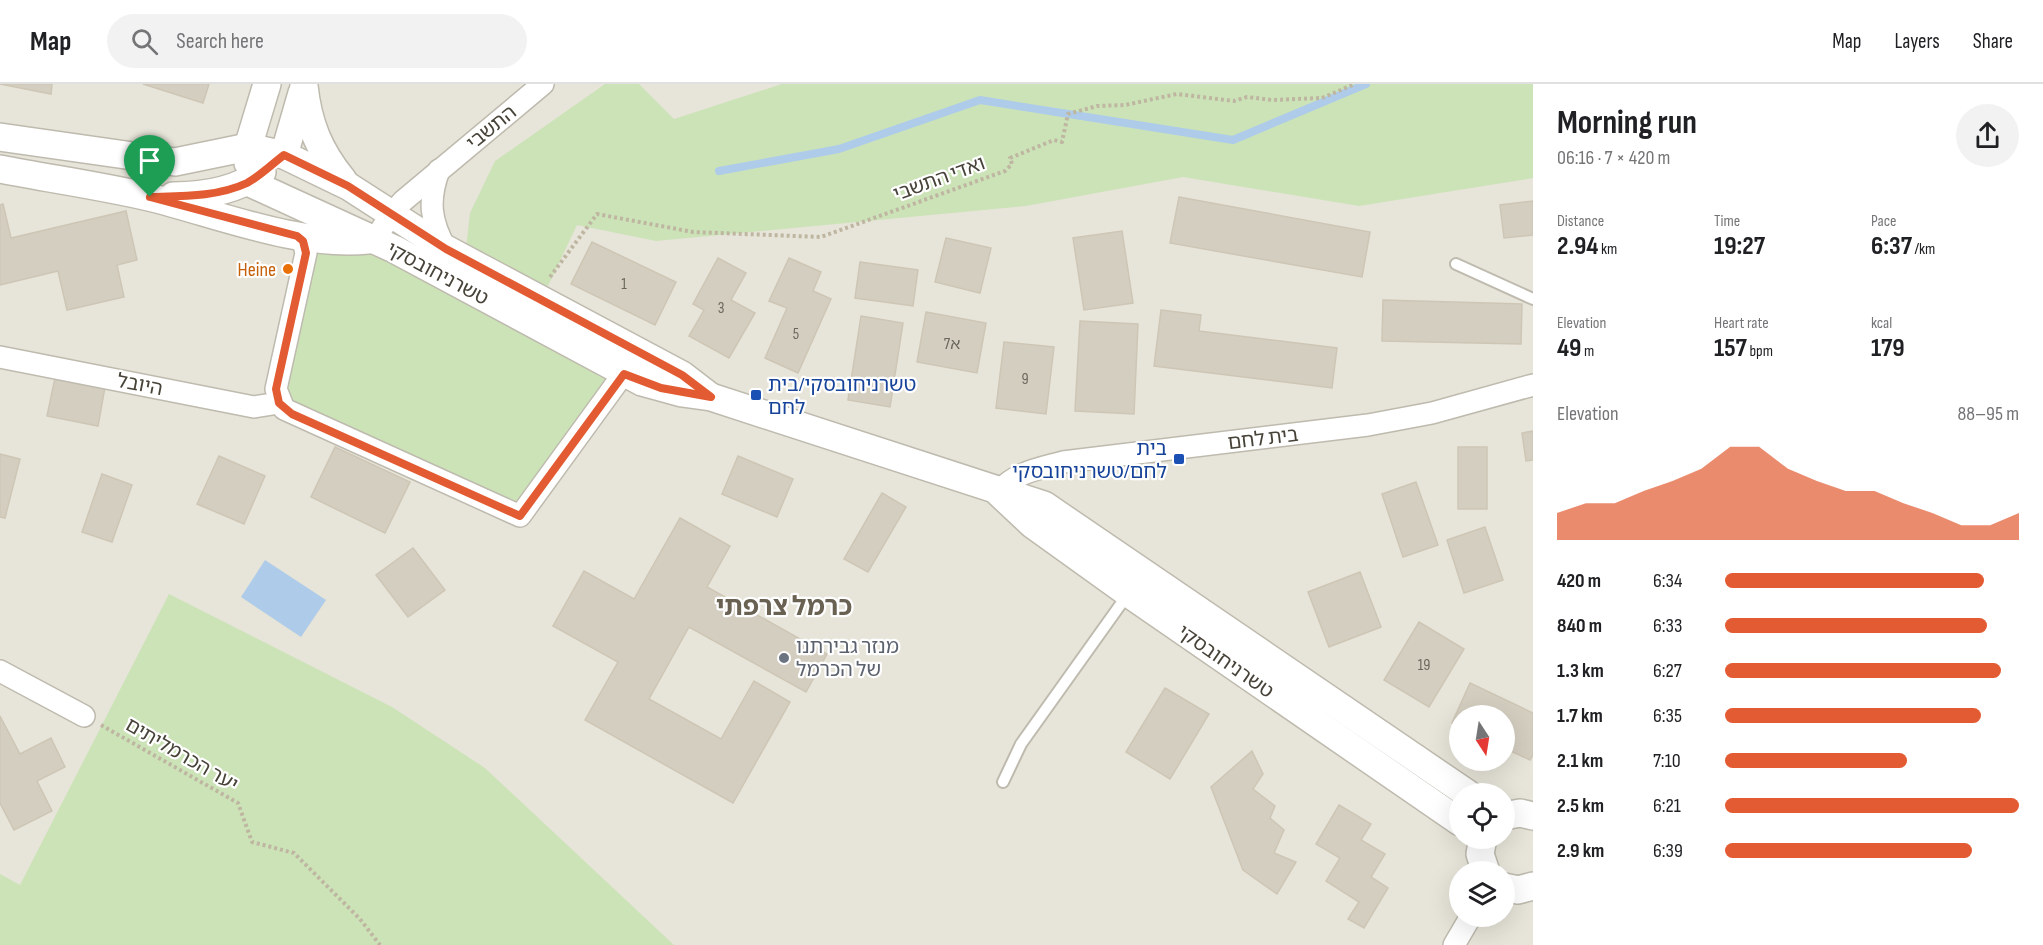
<!DOCTYPE html>
<html lang="en">
<head>
<meta charset="utf-8">
<style>
  :root { --surface:#fff; --page:#f2f2f2; --text:#202124; --muted:#757577; --line:#e0e0e0; --accent:#e35b32 }
  body { margin:0; font-family:"Sofia Sans Condensed","Noto Sans Hebrew",sans-serif; background:var(--page); color:var(--text); height:100vh; display:flex; flex-direction:column; font-size:22px; white-space:nowrap }
  * { box-sizing:border-box; margin:0 }
  p { font-size:20px; color:var(--muted) }
  .icon { flex:none; width:33px; height:33px; fill:none; stroke:currentColor; stroke-width:2; stroke-linecap:round; stroke-linejoin:round }
  .map { position:relative; flex:1; overflow:hidden }
  .sheet { display:flex; flex-direction:column; background:var(--surface); width:510px }
  .sheet>* { flex:none }
  .needle { width:39px; rotate:168deg }
  .controls { position:absolute; left:1449px; top:621px; display:grid; gap:12px }
  .controls a { display:grid; place-items:center; width:66px; height:66px; border-radius:50%; background:var(--surface); box-shadow:0 6px 24px #0002; font-size:30px }
  .pin { position:absolute; display:grid; place-items:center; width:51px; height:51px; color:#fff; margin:-62px -26px; border-radius:50% 50% 50% 0; rotate:-45deg; box-shadow:0 0 6px #0007 }
  .pin .icon { rotate:45deg }
  .round { display:grid; place-items:center; flex:none; width:63px; height:63px; border-radius:32px; background:var(--page) }
  .headline { display:flex; align-items:center; justify-content:space-between; height:102px; padding:0 24px }
  h1 { font-size:33px; font-weight:700; line-height:45px }
  .figures { display:grid; grid-template-columns:repeat(3,1fr); gap:9px; height:102px; padding:6px 24px }
  .figures div { display:grid; align-content:center }
  .figures b { font-size:26px; font-weight:700 }
  .figures small { font-size:16px; font-weight:400 }
  .figures p { font-size:16px }
  .chart { height:168px; padding:12px 24px }
  .chart p { display:flex; justify-content:space-between }
  .chart svg { width:100%; height:108px; margin-top:6px; fill:var(--accent); opacity:.7 }
  ul { padding:0 24px; list-style:none; font-size:20px }
  li { display:grid; grid-template-columns:96px 72px 1fr; align-items:center; height:45px }
  li i { height:15px; border-radius:8px; background:var(--accent) }
  header { display:flex; align-items:center; gap:36px; box-sizing:border-box; height:84px; padding:0 30px; background:var(--surface); border-bottom:2px solid var(--line) }
  header strong { font-size:28px }
  nav { display:flex; gap:33px; margin-inline-start:auto; font-size:21px }
  .search { width:420px; height:54px; background:var(--page); display:flex; align-items:center; gap:15px; box-sizing:border-box; padding:0 21px; border-radius:33px; color:var(--muted); font-size:22px }
  main { display:flex; flex:1; min-height:0 }
  .map>svg:first-child { display:block }
  .residential { fill:#e7e4d9; fill-rule:evenodd }
  .green { fill:#cce3b8 }
  .water { fill:#aecce9 }
  .lines { fill:none; stroke-linecap:round; stroke-linejoin:round }
  .stream { stroke:#aecce9; stroke-width:8 }
  .building { fill:#d4cec1; stroke:#cec6b5; stroke-width:1.5 }
  .service-casing { stroke:#bebaae; stroke-width:14 }
  .minor-casing { stroke:#bebaae; stroke-width:24 }
  .tertiary-casing { stroke:#bebaae; stroke-width:30 }
  .path { stroke:#beb6a1; stroke-width:4; stroke-dasharray:3 3; stroke-linecap:butt }
  .service { stroke:#fff; stroke-width:10 }
  .minor { stroke:#fff; stroke-width:21 }
  .tertiary { stroke:#fff; stroke-width:27 }
  .route-casing { stroke:#fff; stroke-width:12 }
  .route { stroke:#e35b32; stroke-width:8 }
  .food-dot { fill:#e8710a; stroke:#fff; stroke-width:2 }
  .transit-dot { fill:#1a4fb4; stroke:#fff; stroke-width:2 }
  .worship-dot { fill:#6b7280; stroke:#fff; stroke-width:2 }
  .labels { text-anchor:middle; stroke-width:4.5; stroke-linejoin:round; paint-order:stroke }
  .number-label { font-size:16px; fill:#6a665b }
  .street-label { font-size:20px; fill:#474339; stroke:#fff }
  .food-label { font-size:20px; fill:#c56008; stroke:#fff; text-anchor:end }
  .transit-label { font-size:20px; fill:#164399; stroke:#fff; text-anchor:start }
  .worship-label { font-size:20px; fill:#5b616d; stroke:#fff; text-anchor:start }
  .district-label { font-size:26px; font-weight:bold; fill:#696152; stroke:#fff }
</style>
</head>
<body>
<header>
<strong>Map</strong>
<div class="search"><svg class="icon" aria-label="search" viewBox="0 0 24 24"><circle cx="10" cy="10" r="6"/><path d="M15 15l6 6"/></svg>Search here</div>
<nav><a>Map</a><a>Layers</a><a>Share</a></nav>
</header>
<main>
<div class="map">
<svg width="1533" height="861" viewBox="0 0 1533 861">
  <rect width="100%" height="100%" fill="#f4f2eb"/>
  <path class="residential" d="M0,0h1533v861h-1533zM1460,632h44v44h-44zM1460,710h44v44h-44zM1460,788h44v44h-44z"/>
  <g class="green">
    <path d="M605,0h34l35,35 108,-35h751v94l-174,28 -176,-29 -157,29 -370,35 -79,-16 -29,61 -53,-19 -29,-19 4,-35 25,-52z"/>
    <path d="M318,165l65,5 225,127 -91,121 -224,-95 -9,-23z"/>
    <path d="M169,510l223,113 93,61 189,177h-674v-71l20,11z"/>
  </g>
  <path class="water" d="M265,476l61,40 -25,37 -60,-40z"/>
  <g class="lines">
    <path class="stream" d="M719,87l120,-22 141,-49 253,40 133,-56"/>
  </g>
  <g class="building">
    <path d="M0,0h52l-1,10z"/>
    <path d="M143,0h66l-6,19z"/>
    <path d="M1179,113l191,35 -8,45 -192,-34z"/>
    <path d="M1533,117v34l-29,3 -4,-33z"/>
    <path d="M3,120l8,34 115,-27 11,49 -20,5 7,32 -57,13 -9,-39 -58,14v-80z"/>
    <path d="M1122,147l11,72 -49,7 -11,-72z"/>
    <path d="M946,154l45,10 -11,45 -45,-11z"/>
    <path d="M592,158l84,40 -21,43 -84,-41z"/>
    <path d="M718,174l28,15 -15,27 24,13 -26,45 -40,-22 15,-26 -11,-6z"/>
    <path d="M789,174l32,14 -8,19 18,8 -33,74 -33,-15 22,-50 -18,-7z"/>
    <path d="M860,178l58,8 -5,36 -58,-8z"/>
    <path d="M1383,216l139,4 -1,40 -139,-3z"/>
    <path d="M1161,226l40,5 -2,16 138,17 -5,40 -178,-22z"/>
    <path d="M926,228l60,11 -9,50 -60,-11z"/>
    <path d="M861,232l42,7 -13,84 -42,-7z"/>
    <path d="M1080,237l58,3 -4,90 -59,-3z"/>
    <path d="M1004,258l50,5 -8,67 -50,-6z"/>
    <path d="M55,294l50,9 -7,39 -51,-10z"/>
    <path d="M1533,347v29l-7,1 -4,-28z"/>
    <path d="M335,363l75,35 -25,51 -74,-36z"/>
    <rect x="1458" y="363" width="29" height="62"/>
    <path d="M0,370l20,5 -15,59 -5,-1z"/>
    <path d="M219,372l46,20 -21,48 -47,-20z"/>
    <path d="M738,372l55,23 -16,38 -55,-23z"/>
    <path d="M102,390l30,11 -20,57 -30,-10z"/>
    <path d="M1416,398l22,63 -35,12 -21,-63z"/>
    <path d="M882,409l24,14 -38,65 -24,-13z"/>
    <path d="M680,434l50,28 -23,41 120,67 -21,38 -117,-65 -40,72 72,40 33,-58 36,21 -57,101 -148,-83 33,-58 -65,-36 31,-55 50,28z"/>
    <path d="M1485,443l18,53 -39,13 -17,-53z"/>
    <path d="M413,464l32,42 -37,27 -32,-42z"/>
    <path d="M1360,488l21,55 -52,20 -21,-55z"/>
    <path d="M1419,538l45,27 -35,58 -45,-27z"/>
    <path d="M1470,599l63,30v42l-3,5 -26,-12v-32h-44v11l-8,-4z"/>
    <path d="M1165,604l44,26 -39,65 -44,-27z"/>
    <path d="M0,632l20,38 31,-16 14,29 -28,14 15,30 -38,19 -14,-27z"/>
    <path d="M1252,667l11,23 -10,15 22,17 -5,12 14,12 -10,23 22,9 -19,32 -34,-24 -32,-83z"/>
    <path d="M1339,721l32,19 -10,16 24,14 -14,23 17,11 -24,40 -16,-9 11,-17 -33,-21 14,-23 -24,-14z"/>
  </g>
  <g class="lines">
    <g class="service-casing">
      <g id="service">
        <path d="M1456,180l77,35"/>
        <path d="M1003,698l18,-38 107,-150"/>
      </g>
    </g>
    <g class="minor-casing">
      <g id="minor">
        <path d="M439,86c-11,30 -9,51 7,79"/>
        <path d="M297,152l6,5 3,12 -30,136 8,20 236,107 104,-143 6,-13"/>
        <path d="M375,155l17,-26 11,-12 140,-117"/>
        <path d="M0,273l254,50 25,-4"/>
        <path d="M998,408c18,-20 40,-23 65,-30l305,-37 64,-12 101,-28"/>
        <path d="M0,587l84,45"/>
        <path d="M1454,861l17,-29"/>
      </g>
    </g>
    <g class="tertiary-casing">
      <g id="tertiary">
        <path d="M304,2c4,37 15,65 39,94"/>
        <path d="M0,53l175,25 73,-15 36,8 64,31 98,63 236,126 26,20"/>
        <path d="M284,71l18,-62"/>
        <path d="M248,79v-16l19,-63"/>
        <path d="M0,85c51,10 103,17 153,29 67,17 147,49 215,42"/>
        <path d="M248,98l146,67 248,133 40,11 29,4 333,108 424,289"/>
        <path d="M173,112c32,0 63,-5 89,-24"/>
        <path d="M999,409l33,31 96,69 332,229"/>
        <path d="M1504,732l16,-3 13,3"/>
        <path d="M1483,754l-3,16 6,18"/>
        <path d="M1504,803l14,3 15,-4"/>
      </g>
    </g>
    <g class="path">
      <path d="M550,193l47,-63 96,18 128,5 184,-66 7,-7 -2,-6 44,-18 8,2 6,-28 29,-8 28,-1 52,-11 57,7 13,-4 25,3 50,-2 33,-14"/>
      <path d="M101,641l137,78 14,39 42,11 66,66 20,26"/>
    </g>
    <use href="#service" class="service"/>
    <use href="#minor" class="minor"/>
    <use href="#tertiary" class="tertiary"/>
  </g>
  <g class="lines">
    <g class="route-casing">
      <path id="route" d="M284,71l64,31 98,63 236,126 29,22 -50,-9 -37,-14 -104,142 -228,-102 -13,-11 -3,-14 30,-136 -3,-12 -6,-5 -147,-39c32,-1 67,0 97,-14 13,-7 25,-19 37,-28z"/>
    </g>
    <use href="#route" class="route"/>
  </g>
  <circle class="food-dot" cx="288" cy="185" r="6"/>
  <g class="transit-dot">
    <rect x="750" y="305" width="12" height="12" rx="3"/>
    <rect x="1173" y="369" width="12" height="12" rx="3"/>
  </g>
  <circle class="worship-dot" cx="784" cy="574" r="6"/>
  <g class="labels">
    <g class="number-label">
      <text x="624" y="205">1</text>
      <text x="721" y="229">3</text>
      <text x="796" y="255">5</text>
      <text x="952" y="265">7א</text>
      <text x="1025" y="300">9</text>
      <text x="1424" y="586">19</text>
    </g>
    <g class="street-label">
      <text transform="translate(491 43) rotate(-39)" y="7">התשבי</text>
      <text transform="translate(939 94) rotate(-20)" y="7">ואדי התשבי</text>
      <text transform="translate(438 189) rotate(28)" y="7">טשרניחובסקי</text>
      <text transform="translate(140 300) rotate(11)" y="7">היובל</text>
      <text transform="translate(1263 354) rotate(-7)" y="7">בית לחם</text>
      <text transform="translate(1226 577) rotate(35)" y="7">טשרניחובסקי</text>
      <text transform="translate(182 670) rotate(30)" y="7">יער הכרמליתים</text>
    </g>
    <g class="food-label">
      <text x="276" y="192">Heine</text>
    </g>
    <g class="transit-label">
      <text x="768" y="307">טשרניחובסקי/בית<tspan x="768" dy="23">לחם</tspan></text>
      <text x="1167" y="371" text-anchor="end">בית<tspan x="1167" dy="23">לחם/טשרניחובסקי</tspan></text>
    </g>
    <g class="worship-label">
      <text x="796" y="569">מנזר גבירתנו<tspan x="796" dy="23">של הכרמל</tspan></text>
    </g>
    <g class="district-label">
      <text x="784" y="531">כרמל צרפתי</text>
    </g>
  </g>
</svg>
<div class="controls">
<a><svg class="needle" viewBox="-14 -14 28 28"><path d="M0-13l5 13h-10z" fill="#e53935"/><path d="M0 13l5-13h-10z" fill="#757577"/></svg></a>
<a><svg class="icon" aria-label="locate" viewBox="0 0 24 24"><circle cx="12" cy="12" r="6"/><path d="M12 2v4M12 18v4M2 12h4M18 12h4"/></svg></a>
<a><svg class="icon" aria-label="layers" viewBox="0 0 24 24"><path d="M12 4l9 5-9 5-9-5zM3 14l9 5 9-5"/></svg></a>
</div>
<div class="pin" style="left:150px;top:113px;background:#1e9e55"><svg class="icon" aria-label="arrive" viewBox="0 0 24 24"><path d="M6 21V4h12l-3 4 3 4H6"/></svg></div>
</div>
<section class="sheet">
<div class="headline"><div><h1>Morning run</h1><p>06:16 · 7 × 420 m</p></div><a class="round"><svg class="icon" aria-label="share" viewBox="0 0 24 24"><path d="M12 15V3M7 8l5-5 5 5M5 13v7h14v-7"/></svg></a></div>
<div class="figures">
<div><p>Distance</p><b>2.94<small> km</small></b></div>
<div><p>Time</p><b>19:27</b></div>
<div><p>Pace</p><b>6:37<small> /km</small></b></div>
</div>
<div class="figures">
<div><p>Elevation</p><b>49<small> m</small></b></div>
<div><p>Heart rate</p><b>157<small> bpm</small></b></div>
<div><p>kcal</p><b>179</b></div>
</div>
<div class="chart"><p><span>Elevation</span>88–95 m</p>
<svg viewBox="0 0 160 44" preserveAspectRatio="none"><path d="M0 44V33L10 29L20 29L30 24L40 20L50 15L60 6L70 6L80 15L90 20L100 24L110 24L120 29L130 33L140 38L150 38L160 33V44z"/></svg>
</div>
<ul>
<li><b>420 m</b>6:34<i style="width:88%"></i></li>
<li><b>840 m</b>6:33<i style="width:89%"></i></li>
<li><b>1.3 km</b>6:27<i style="width:94%"></i></li>
<li><b>1.7 km</b>6:35<i style="width:87%"></i></li>
<li><b>2.1 km</b>7:10<i style="width:62%"></i></li>
<li><b>2.5 km</b>6:21<i style="width:100%"></i></li>
<li><b>2.9 km</b>6:39<i style="width:84%"></i></li>
</ul>
</section>
</main>
</body>
</html>
